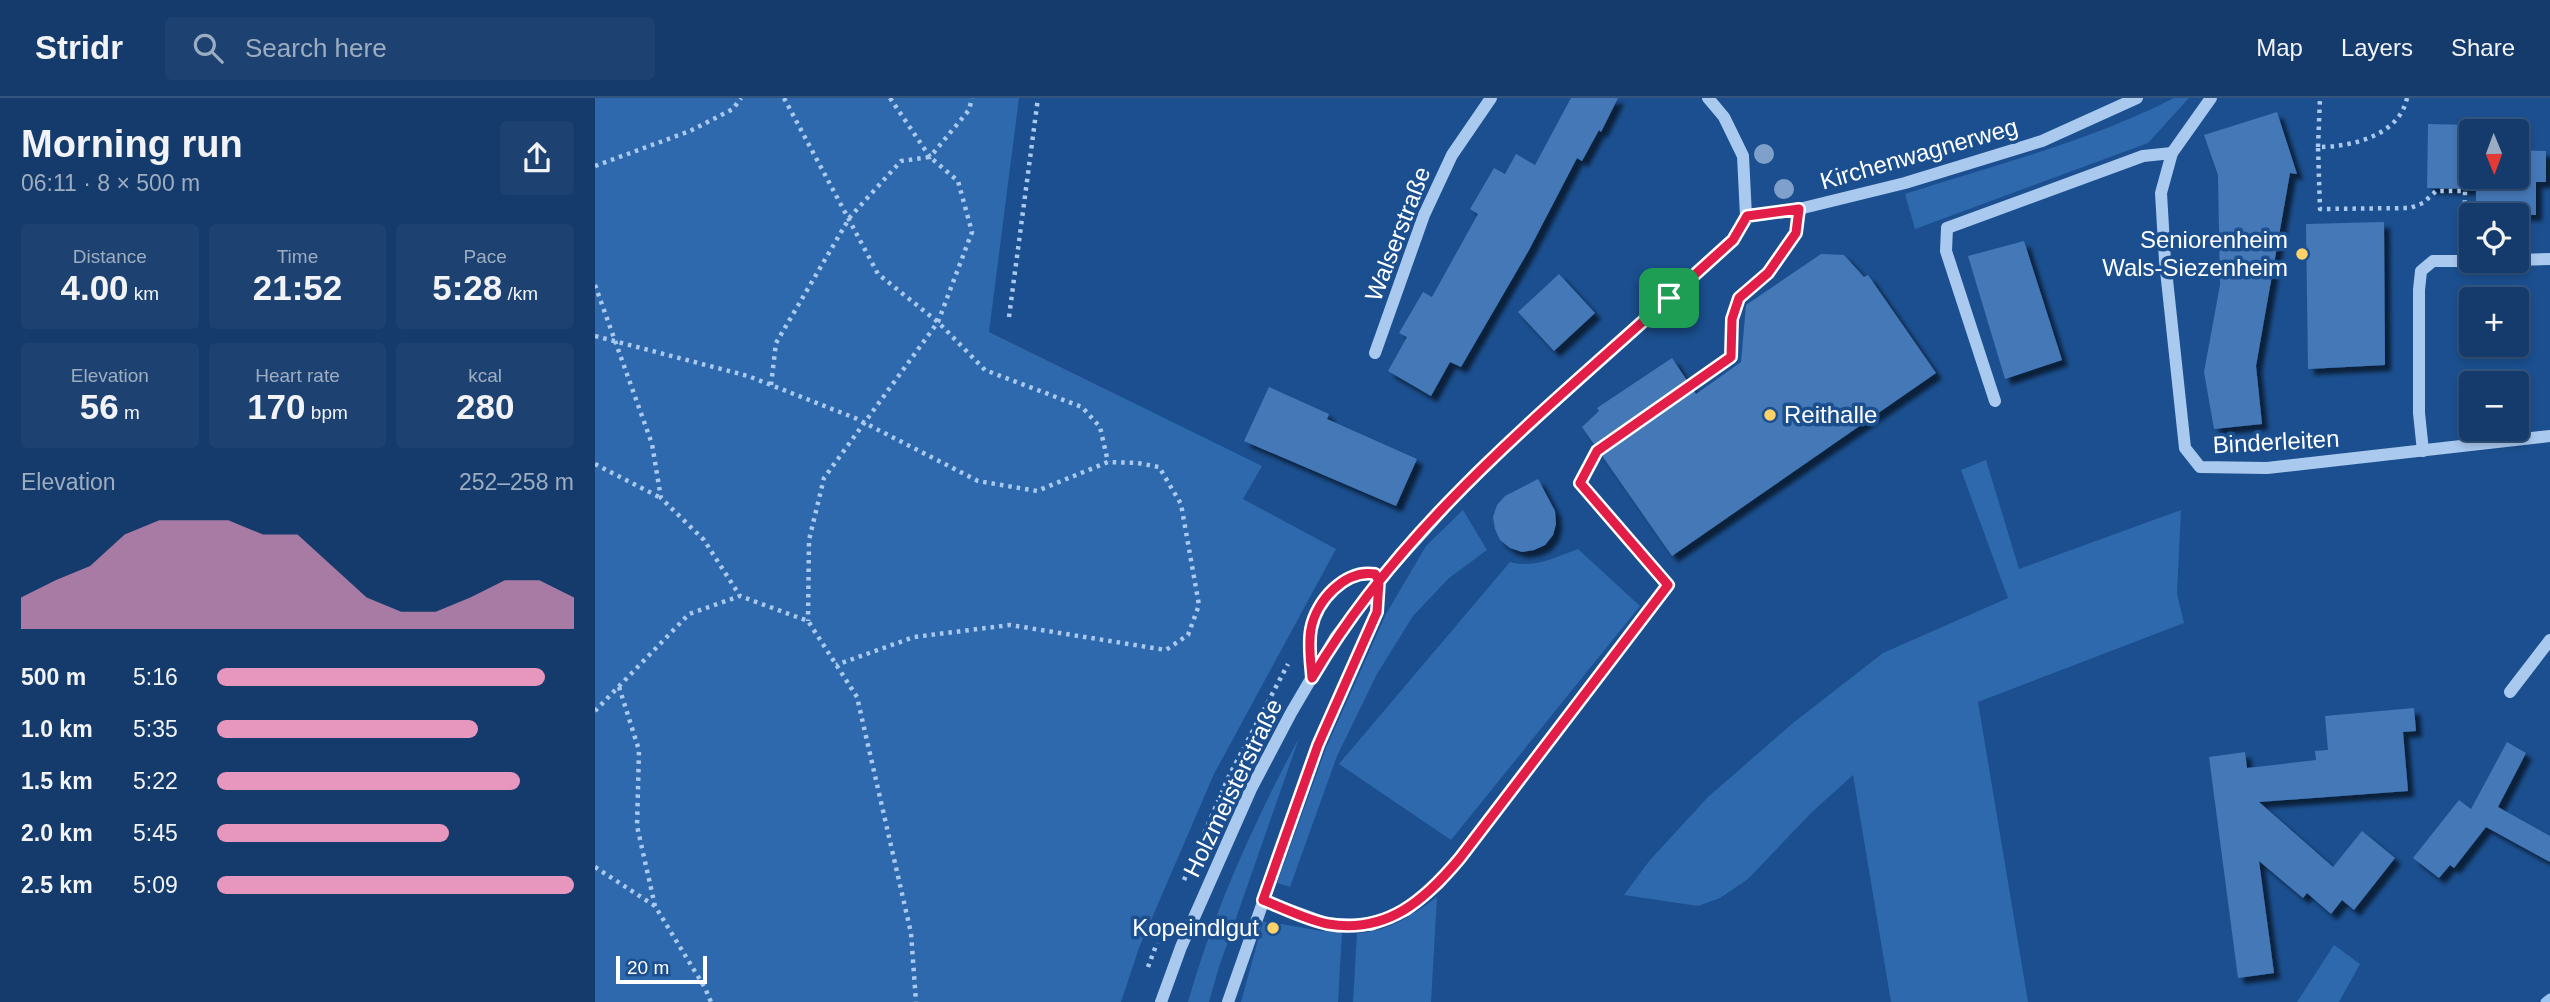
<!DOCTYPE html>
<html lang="en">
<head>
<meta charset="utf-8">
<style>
  :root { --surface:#143b6b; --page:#1d4271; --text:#f1f3f6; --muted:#9dadc1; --line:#33557e; --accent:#e797bd }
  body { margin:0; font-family:Arial,sans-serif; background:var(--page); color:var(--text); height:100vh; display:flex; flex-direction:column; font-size:26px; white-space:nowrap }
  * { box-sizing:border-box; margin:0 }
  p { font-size:23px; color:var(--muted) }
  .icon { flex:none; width:38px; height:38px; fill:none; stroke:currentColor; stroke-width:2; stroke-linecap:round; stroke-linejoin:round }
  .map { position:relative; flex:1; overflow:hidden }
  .panel { display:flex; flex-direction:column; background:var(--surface); width:595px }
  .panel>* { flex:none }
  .needle { width:46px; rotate:179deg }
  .fabs { position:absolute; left:1864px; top:21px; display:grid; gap:14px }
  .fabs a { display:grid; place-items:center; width:70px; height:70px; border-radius:7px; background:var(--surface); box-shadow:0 4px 10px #0003,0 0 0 2px var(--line); font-size:35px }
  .scale { position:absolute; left:21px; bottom:18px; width:91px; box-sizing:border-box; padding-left:7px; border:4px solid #fff; border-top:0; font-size:19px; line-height:24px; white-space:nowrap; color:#fff; -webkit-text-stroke:5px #1b4f8f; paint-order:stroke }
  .pin { position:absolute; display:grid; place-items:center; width:60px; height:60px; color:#fff; margin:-30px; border-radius:14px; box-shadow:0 4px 10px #0006 }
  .round { display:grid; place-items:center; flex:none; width:74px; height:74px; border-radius:7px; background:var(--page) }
  .headline { display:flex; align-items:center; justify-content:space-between; height:119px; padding:0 21px }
  h1 { font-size:38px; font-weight:700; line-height:52px }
  .metrics { display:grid; grid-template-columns:repeat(3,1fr); gap:10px; height:119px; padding:7px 21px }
  .metrics div { display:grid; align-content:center; border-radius:7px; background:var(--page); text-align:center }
  .metrics b { font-size:35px; font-weight:700 }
  .metrics small { font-size:19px; font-weight:400 }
  .metrics p { font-size:19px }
  .chart { height:196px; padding:14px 21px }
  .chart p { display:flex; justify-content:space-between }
  .chart svg { width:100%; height:126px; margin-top:7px; fill:var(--accent); opacity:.7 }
  ul { padding:0 21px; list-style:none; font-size:23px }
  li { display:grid; grid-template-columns:112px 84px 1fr; align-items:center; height:52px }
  li i { height:18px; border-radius:9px; background:var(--accent) }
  header { display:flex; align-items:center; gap:42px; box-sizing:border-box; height:98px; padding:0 35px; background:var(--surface); border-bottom:2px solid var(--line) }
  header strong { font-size:33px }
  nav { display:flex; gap:38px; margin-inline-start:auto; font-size:24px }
  .search { width:490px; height:63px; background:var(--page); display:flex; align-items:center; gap:18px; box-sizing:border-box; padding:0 24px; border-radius:7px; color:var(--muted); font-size:26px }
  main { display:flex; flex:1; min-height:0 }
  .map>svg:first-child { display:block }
  .green { fill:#2e69ad }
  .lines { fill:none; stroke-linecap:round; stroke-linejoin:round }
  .stream { stroke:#9cc4f0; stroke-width:9 }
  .building { fill:#4478b7; filter:url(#shadow) }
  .path { stroke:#a9c9ee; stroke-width:4.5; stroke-dasharray:3.5 5; stroke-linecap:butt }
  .minor { stroke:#a9c9ee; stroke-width:12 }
  .tree { fill:#7ea0ca }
  .route-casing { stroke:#fff; stroke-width:14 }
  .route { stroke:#e11d48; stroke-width:9 }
  .poi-dot { fill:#ffd166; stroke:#1b4f8f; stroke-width:2.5 }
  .labels { text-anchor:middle; stroke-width:7; stroke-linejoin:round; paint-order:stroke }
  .street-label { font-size:24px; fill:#fff; stroke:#1b4f8f }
  .poi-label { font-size:24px; fill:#fff; stroke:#1b4f8f; text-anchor:end }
</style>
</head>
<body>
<header>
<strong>Stridr</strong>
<div class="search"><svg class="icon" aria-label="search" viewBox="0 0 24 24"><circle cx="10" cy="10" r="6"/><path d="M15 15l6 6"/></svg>Search here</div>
<nav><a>Map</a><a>Layers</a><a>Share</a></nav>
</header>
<main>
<section class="panel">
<div class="headline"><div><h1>Morning run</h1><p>06:11 · 8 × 500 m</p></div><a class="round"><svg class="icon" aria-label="share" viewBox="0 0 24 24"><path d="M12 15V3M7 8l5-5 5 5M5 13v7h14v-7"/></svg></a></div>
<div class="metrics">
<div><p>Distance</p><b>4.00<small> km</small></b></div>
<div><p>Time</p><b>21:52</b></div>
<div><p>Pace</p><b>5:28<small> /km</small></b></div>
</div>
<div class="metrics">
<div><p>Elevation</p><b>56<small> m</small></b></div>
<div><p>Heart rate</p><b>170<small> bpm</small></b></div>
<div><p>kcal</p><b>280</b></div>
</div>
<div class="chart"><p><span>Elevation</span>252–258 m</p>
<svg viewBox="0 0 160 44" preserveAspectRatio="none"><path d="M0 44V33L10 27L20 22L30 11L40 6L50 6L60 6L70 11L80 11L90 22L100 33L110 38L120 38L130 33L140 27L150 27L160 33V44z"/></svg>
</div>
<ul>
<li><b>500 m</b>5:16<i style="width:92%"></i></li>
<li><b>1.0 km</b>5:35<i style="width:73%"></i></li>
<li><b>1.5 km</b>5:22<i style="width:85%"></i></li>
<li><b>2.0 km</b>5:45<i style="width:65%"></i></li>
<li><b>2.5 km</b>5:09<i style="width:100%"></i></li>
</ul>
</section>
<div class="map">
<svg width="1955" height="904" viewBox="0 0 1955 904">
  <defs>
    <filter id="shadow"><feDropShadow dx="6" dy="6" stdDeviation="2" flood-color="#0009"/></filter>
  </defs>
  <rect width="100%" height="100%" fill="#1b4f8f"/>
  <g class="green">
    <path d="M0,0h424l-30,234 273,134 -19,33 93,50 -122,225 -75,174 -18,54h-526z"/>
    <path d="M1579,0h15l-41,45 -233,86 -10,-35c90,-29 185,-53 269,-96z"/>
    <path d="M1391,362l33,109 162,-59 -4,84 7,29 -206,79 50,300h-137l-38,-227 -42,38 -63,66 -28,19 -22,8 -74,-11 26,-35 58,-63 85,-74 90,-70 125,-55 -47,-128z"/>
    <path d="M868,412l24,40 -38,28 -36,38 -36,58 -40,82 -47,131 -13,-4 49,-135 60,-134 40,-68z"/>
    <path d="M983,451l62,57 -189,234 -112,-76 171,-202c23,7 46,-5 68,-13z"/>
    <path d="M704,640l-80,229 -10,35h-21c26,-92 66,-180 111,-264z"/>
    <path d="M842,799l-6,105h-78l4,-69c31,-1 56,-18 80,-36z"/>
    <path d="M668,824c27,1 53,11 79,10l-4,70h-97z"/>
    <path d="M1739,847l26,19 -21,38h-42z"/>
  </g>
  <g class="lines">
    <path class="stream" d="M1950,904l5,-4"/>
  </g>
  <g class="building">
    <path d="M976,0h47l-17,34 -2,-2 -17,31 -5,-3 -48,92 -68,117 -11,-5 -19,34 -43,-25 19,-34 -8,-4 24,-41 9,5 46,-83 -8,-5 24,-41 11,6 11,-20 19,11z"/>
    <path d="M1682,14l20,62 -7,-1 -34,193 6,58 -48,5 -10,-57 16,-87 -2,-110 -14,-40z"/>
    <path d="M1833,26l43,1v64l-44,-1z"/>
    <path d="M1922,52l29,1v31h-10v33h-60v-38h41z"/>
    <path d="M1789,124l1,143 -77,4 -2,-145z"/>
    <path d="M1429,143l38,119 -57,19 -37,-123z"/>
    <path d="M1226,156l23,1 20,22 4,-2 68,98 -264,183 -90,-129 17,-16 -2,-3 75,-50 24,36 45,-32 5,-57z"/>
    <path d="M964,176l36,39 -41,38 -36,-39z"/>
    <path d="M674,289l60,27 -2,5 90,40 -21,47 -152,-65z"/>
    <path d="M943,381l17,32 1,13 -3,11 -8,10 -11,5 -12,2 -12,-4 -10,-8 -5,-11 -2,-12 4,-12 8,-9z"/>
    <path d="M1819,610l2,23 -13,1 5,59 -149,11 74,65 29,-36 33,27 -41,52 -12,-10 -11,14 -24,-21 -4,5 -44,-37 15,112 -36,5 -29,-221 36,-5 2,16 69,-8 -1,-9 13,-1 -3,-34z"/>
    <path d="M1912,644l19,11 -28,54 52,29v26l-64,-35 -32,41 -4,-3 -11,13 -26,-20 46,-58 12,9z"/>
  </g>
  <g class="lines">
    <g class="path">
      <path d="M189,0l94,176 60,48 47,48 97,37 18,20 8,35"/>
      <path d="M295,0l40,59 39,-47 3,-12"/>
      <path d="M1812,0c-8,38 -56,49 -89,49l2,62 90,-1 13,-5 13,-12h29l-1,49"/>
      <path d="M1723,49l2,-49"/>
      <path d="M0,68l95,-35 43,-22 8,-11"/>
      <path d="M0,187l57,159 9,54 43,42 36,56"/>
      <path d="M414,219l29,-219"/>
      <path d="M0,238l153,40 107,42 123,63 59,10 71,-29 30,1 21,4 22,37 18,101 -11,30 -22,15 -156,-25 -96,12 -78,28"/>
      <path d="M176,287l5,-42 74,-126 51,-56 29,-4 28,24 14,51 -34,90 -114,156 -15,62 -1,81"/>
      <path d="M0,366l66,34"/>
      <path d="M994,369l8,-16 134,-94 1,-38 7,-21 29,-25 28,-42"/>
      <path d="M24,589l20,63 -2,76 18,80 50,82 6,14"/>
      <path d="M0,613l94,-97 51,-18 68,25 49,76 54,236 5,69"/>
      <path d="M0,769l60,39"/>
      <path d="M589,782l45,-104 59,-112"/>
      <path d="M553,869l9,-24"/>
    </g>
    <g class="minor">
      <path d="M1113,0l16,19 19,39 3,60"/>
      <path d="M1616,0l-39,55 -11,40 4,68 20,187 15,19 67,1 283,-32"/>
      <path d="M1151,118l53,-7 106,-26 137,-42 95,-43"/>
      <path d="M1922,162l33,-1"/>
      <path d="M780,255l49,-138 28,-60 39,-57"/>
      <path d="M1400,303l-49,-150 1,-23 196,-72 29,-3"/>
      <path d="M1828,353l-4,-38v-123l2,-19 12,-10h61"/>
      <path d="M1915,594l40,-52"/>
      <path d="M668,802l65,24 43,1 36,-15 31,-26 22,-26 208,-273 -88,-102"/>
      <path d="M566,904l20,-55 70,-158 40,-76 44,-75 44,-57 96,-107 258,-234 13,-24"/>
      <path d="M633,904l90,-257 59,-133 2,-31 -4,-7c-30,-5 -56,25 -64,53 -3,15 0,35 1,51"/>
    </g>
  </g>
  <g class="tree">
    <circle cx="1169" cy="56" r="10"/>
    <circle cx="1189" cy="91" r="10"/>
  </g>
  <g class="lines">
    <g class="route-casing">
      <path id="route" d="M1074,200c-129,117 -269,229 -357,380 -1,-15 -4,-33 -1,-49 5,-28 34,-60 64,-55l4,7 -2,31 -59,133 -55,155c20,8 44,20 65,24 59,10 97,-24 132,-66l208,-273 -88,-102 17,-32 134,-94 1,-38 7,-21 29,-25 28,-40 3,-24 -52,7 -14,24 -64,58"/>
    </g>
    <use href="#route" class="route"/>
  </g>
  <g class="poi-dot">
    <circle cx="1707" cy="156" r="7"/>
    <circle cx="1175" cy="317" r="7"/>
    <circle cx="678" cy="830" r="7"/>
  </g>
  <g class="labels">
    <g class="street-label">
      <text transform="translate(1324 56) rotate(-16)" y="8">Kirchenwagnerweg</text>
      <text transform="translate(803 136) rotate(-69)" y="8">Walserstraße</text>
      <text transform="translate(1681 344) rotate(-3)" y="8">Binderleiten</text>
      <text transform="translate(638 690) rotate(-64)" y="8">Holzmeisterstraße</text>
    </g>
    <g class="poi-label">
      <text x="1693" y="150">Seniorenheim<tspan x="1693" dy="28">Wals-Siezenheim</tspan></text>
      <text x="1189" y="325" text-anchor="start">Reithalle</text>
      <text x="664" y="838">Kopeindlgut</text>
    </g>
  </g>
</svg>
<div class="fabs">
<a><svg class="needle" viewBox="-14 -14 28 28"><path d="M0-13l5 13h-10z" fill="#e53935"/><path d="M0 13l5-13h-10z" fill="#9dadc1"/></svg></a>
<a><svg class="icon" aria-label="locate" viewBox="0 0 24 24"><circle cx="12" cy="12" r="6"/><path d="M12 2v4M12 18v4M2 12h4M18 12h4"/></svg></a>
<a>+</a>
<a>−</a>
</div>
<div class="scale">20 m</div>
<div class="pin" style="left:1074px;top:200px;background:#1e9e55"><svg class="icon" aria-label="arrive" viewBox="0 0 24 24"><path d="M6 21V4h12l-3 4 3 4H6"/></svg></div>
</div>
</main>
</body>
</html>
